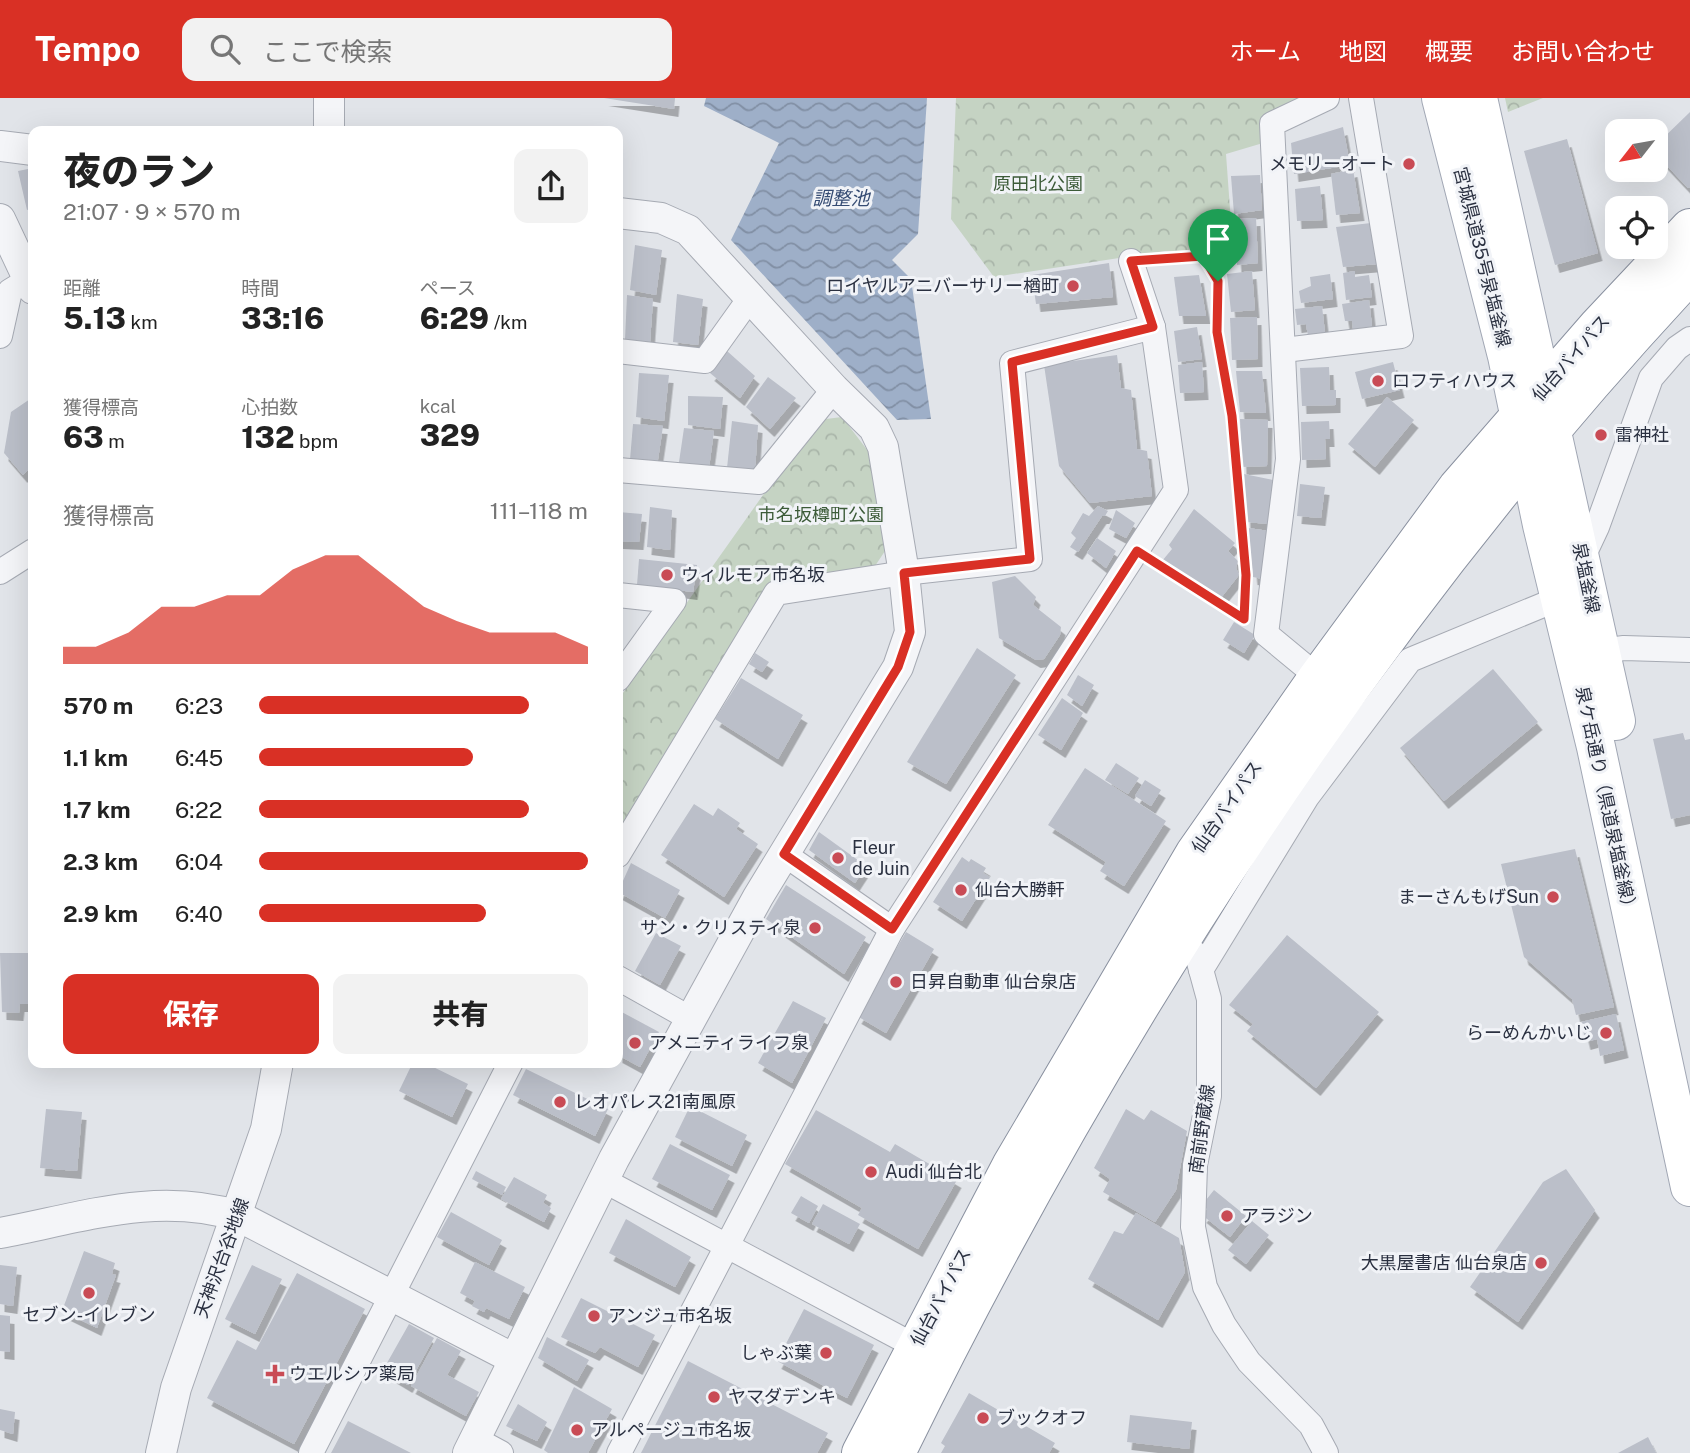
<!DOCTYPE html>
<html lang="ja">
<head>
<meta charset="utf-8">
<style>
  :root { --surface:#fff; --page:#f2f2f2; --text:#222; --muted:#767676; --accent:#d93025 }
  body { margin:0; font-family:"Public Sans","Noto Sans JP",sans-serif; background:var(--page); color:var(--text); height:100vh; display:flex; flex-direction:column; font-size:26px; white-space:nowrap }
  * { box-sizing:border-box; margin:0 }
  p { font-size:23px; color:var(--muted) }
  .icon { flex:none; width:38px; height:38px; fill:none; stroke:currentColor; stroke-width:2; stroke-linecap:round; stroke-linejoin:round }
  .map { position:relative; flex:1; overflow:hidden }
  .side { position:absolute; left:28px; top:28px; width:595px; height:942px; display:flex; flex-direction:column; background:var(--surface); border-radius:14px; box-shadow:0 7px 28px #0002 }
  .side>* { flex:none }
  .needle { width:46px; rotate:239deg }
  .buttons { position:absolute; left:1605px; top:21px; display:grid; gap:14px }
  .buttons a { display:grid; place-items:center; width:63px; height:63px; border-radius:14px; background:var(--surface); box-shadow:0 7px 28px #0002; font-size:35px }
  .pin { position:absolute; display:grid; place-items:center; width:60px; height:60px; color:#fff; margin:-72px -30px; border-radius:50% 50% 50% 0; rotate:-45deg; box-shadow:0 0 7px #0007 }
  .pin .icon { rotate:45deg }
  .round { display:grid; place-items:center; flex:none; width:74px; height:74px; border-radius:14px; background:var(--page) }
  .headline { display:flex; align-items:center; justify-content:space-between; height:119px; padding:0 35px }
  h1 { font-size:38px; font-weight:800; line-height:52px }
  .metrics { display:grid; grid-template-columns:repeat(3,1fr); gap:10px; height:119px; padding:7px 35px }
  .metrics div { display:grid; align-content:center }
  .metrics b { font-size:30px; font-weight:800 }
  .metrics small { font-size:19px; font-weight:400 }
  .metrics p { font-size:19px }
  .chart { height:196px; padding:14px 35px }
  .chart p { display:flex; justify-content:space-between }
  .chart svg { width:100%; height:126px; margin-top:7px; fill:var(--accent); opacity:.7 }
  .primary-button { display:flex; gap:14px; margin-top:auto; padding:14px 35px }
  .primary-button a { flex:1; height:80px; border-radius:14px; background:var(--accent); color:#fff; font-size:28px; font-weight:800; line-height:80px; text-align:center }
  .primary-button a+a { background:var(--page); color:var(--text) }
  ul { padding:0 35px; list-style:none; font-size:23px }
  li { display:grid; grid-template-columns:112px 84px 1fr; align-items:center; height:52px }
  li i { height:18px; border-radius:9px; background:var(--accent) }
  header { display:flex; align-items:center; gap:42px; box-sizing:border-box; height:98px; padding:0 35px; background:var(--accent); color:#fff }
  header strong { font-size:33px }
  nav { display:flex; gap:38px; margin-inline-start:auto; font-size:24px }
  .search { width:490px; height:63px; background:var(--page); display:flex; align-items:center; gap:18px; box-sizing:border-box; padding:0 24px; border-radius:14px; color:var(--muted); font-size:26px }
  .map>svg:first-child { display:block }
  .park { fill:url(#park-crowns) }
  .water { fill:url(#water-waves) }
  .building { fill:#bbbfc9; filter:url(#shadow) }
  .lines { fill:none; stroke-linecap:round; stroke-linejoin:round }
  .minor-casing { stroke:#a6aab3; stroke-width:26 }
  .tertiary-casing { stroke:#a6aab3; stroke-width:32 }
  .primary-casing { stroke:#a1a7b4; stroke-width:40 }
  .trunk-casing { stroke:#89909f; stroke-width:40 }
  .path { stroke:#bfc2c8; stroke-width:4.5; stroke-dasharray:5 5; stroke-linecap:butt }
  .minor { stroke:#f4f5f8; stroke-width:24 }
  .tertiary { stroke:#f4f5f8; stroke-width:30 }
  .primary { stroke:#fff; stroke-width:38 }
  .trunk { stroke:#fff; stroke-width:38 }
  .route-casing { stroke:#fff; stroke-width:14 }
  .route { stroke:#d93025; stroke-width:9 }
  .poi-dot { fill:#c94b55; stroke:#f1f3f7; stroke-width:2.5 }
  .labels { text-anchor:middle; stroke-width:6; stroke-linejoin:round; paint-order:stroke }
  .poi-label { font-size:18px; fill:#2a3040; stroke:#f1f3f7; text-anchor:start }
  .park-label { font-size:18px; fill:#3c5b38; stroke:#f1f3f7 }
  .street-label { font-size:18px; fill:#2a3040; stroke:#f1f3f7 }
  .water-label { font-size:19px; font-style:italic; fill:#364c73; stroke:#f1f3f7 }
</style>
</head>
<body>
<header>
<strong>Tempo</strong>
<div class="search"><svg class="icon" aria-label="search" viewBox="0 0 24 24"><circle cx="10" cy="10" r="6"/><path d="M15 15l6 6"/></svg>ここで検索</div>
<nav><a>ホーム</a><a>地図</a><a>概要</a><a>お問い合わせ</a></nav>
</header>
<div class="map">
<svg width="1690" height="1355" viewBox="0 0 1690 1355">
  <defs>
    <pattern id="park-crowns" width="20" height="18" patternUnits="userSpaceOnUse" patternTransform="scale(1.75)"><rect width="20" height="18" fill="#c5d3c3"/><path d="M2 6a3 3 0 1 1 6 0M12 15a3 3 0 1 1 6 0" fill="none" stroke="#a9b5a9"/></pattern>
    <pattern id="water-waves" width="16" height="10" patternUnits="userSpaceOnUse" patternTransform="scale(1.75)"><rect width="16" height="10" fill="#9eafc8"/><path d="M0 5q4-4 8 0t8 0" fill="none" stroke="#818fa4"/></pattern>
    <filter id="shadow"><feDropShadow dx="4.5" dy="8" stdDeviation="0" flood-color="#0004"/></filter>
  </defs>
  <rect width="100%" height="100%" fill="#e1e4e9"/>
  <g class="park">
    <path d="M956,0h343l-36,45 -37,11 7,96 -68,1 -171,26 -43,-58z"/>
    <path d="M1505,0h38l-35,14z"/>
    <path d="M842,319l26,34 17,100 -10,15 -110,26 -147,238v-130l145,-205 63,-76z"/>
  </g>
  <path class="water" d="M706,0h221l-9,136 -26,26 19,19 20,140 -34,1 -166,-180 48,-97 -75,-37z"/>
  <g class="building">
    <path d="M604,0h71l-1,11z"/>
    <path d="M1690,14v75l-2,1 -32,-34v-9z"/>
    <path d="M1343,29l7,38 -56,9 -3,-31z"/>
    <path d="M1567,41l31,114 -43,12 -31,-114z"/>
    <path d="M33,70v40l-6,2 -9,-39z"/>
    <path d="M1353,71l7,44 -24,2 -5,-41z"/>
    <path d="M1260,77l2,35 -28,4 -3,-38z"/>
    <path d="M1320,88l3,34 -26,1 -2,-32z"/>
    <path d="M1256,120l2,45 -21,2 -3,-46z"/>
    <path d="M1371,125l7,41 -35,3 -7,-40z"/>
    <path d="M635,147l27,5 -6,45 -26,-5z"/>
    <path d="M1109,165l4,34 -77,7 -4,-29z"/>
    <path d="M1252,173l3,39 -24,2 -4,-38z"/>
    <path d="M1355,173v6l14,-2 3,22 -26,3 -3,-27z"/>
    <path d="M1330,176l3,25 -32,4 -2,-12 12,-5 -1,-9z"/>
    <path d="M1199,177l7,41h-27l-5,-39z"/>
    <path d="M677,196l26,5 -5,46 -25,-3z"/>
    <path d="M627,197l26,4 -3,44 -25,-3z"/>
    <path d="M1369,202l3,26 -19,3 -1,-8h-7l-3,-17z"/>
    <path d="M1322,208l3,27 -17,3 -2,-12 -9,1 -2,-16z"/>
    <path d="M1257,219l1,42 -26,1 -2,-42z"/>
    <path d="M1197,229l5,32 -24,3 -4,-31z"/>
    <path d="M727,253l28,25 -15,22 -30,-25z"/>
    <path d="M1117,257l4,33 10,2 6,59 10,2 5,45 -62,7 -31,-37 -15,-101z"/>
    <path d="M1202,264l2,30 -24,1 -2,-28z"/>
    <path d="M1393,264l7,28 -38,9 -7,-27z"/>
    <path d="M1329,269l1,23h6v15l-34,1 -2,-38z"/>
    <path d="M1236,273h26l4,42 -26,-1z"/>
    <path d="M639,275l30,2 -5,46 -28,-4z"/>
    <path d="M768,279l28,21 -26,31 -24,-22z"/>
    <path d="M688,298l35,1 -3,32 -32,-4z"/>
    <path d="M33,299v68l-10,10 -19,-22 7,-41z"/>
    <path d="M1387,299l27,23 -39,47 -27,-23z"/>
    <path d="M1240,321l28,1 -1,46 -25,1z"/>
    <path d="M732,323l26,4 -3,46 -28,-3z"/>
    <path d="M1329,323l1,18h-5l1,20 -24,1 -1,-38z"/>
    <path d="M633,326l30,2 -6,40 -27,-6z"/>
    <path d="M684,330l30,3 -6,44 -30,-6z"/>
    <path d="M1244,376l29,6 -4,44 -23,-2z"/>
    <path d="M1300,386l25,3 -4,31 -24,-2z"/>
    <path d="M1098,408l10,5 -3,5h-3l-24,36 -8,-5 6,-9 -5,-5 12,-20 6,3z"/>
    <path d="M650,409l22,3 -2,40 -23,-3z"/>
    <path d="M1194,411l41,34 -7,8 10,10 -2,7 3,7 -19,24 -58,-38 10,-12 -3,-4z"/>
    <path d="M1116,412l19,13 -9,15 -17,-9z"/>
    <path d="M618,414l24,2 -3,28 -21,-1z"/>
    <path d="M1248,430l21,3 -6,48 -10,-2z"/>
    <path d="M1097,440l19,13 -10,17 -19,-15z"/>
    <path d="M639,461l58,6 -4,27 -56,-7z"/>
    <path d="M1015,478l21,21 -3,8 28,22 -1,8 -16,24 -8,1 -37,-22 -7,-56z"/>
    <path d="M1234,524l21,13 -11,18 -21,-13z"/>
    <path d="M977,550l39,27 -70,109 -39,-22z"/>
    <path d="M755,555l14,9 -7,10 -13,-8z"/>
    <path d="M1493,571l45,53 -94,79 -44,-53z"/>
    <path d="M1078,577l16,10 -12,21 -15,-11z"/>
    <path d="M741,580l62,37 -25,44 -63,-40z"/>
    <path d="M1062,600l21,15 -22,37 -23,-15z"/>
    <path d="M1683,635l2,7 5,-1v76l-19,4 -18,-80z"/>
    <path d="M1116,665l23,15 -11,16 -23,-14z"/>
    <path d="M1085,670l81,53 -42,65 -24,-15 6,-9 -58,-37z"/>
    <path d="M1145,682l16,10 -10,16 -16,-10z"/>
    <path d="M694,706l19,12 5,-8 22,15 -4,6 22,15 -34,53 -63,-42z"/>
    <path d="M819,734l47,34 -11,17 -46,-33z"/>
    <path d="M1575,751l39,158 -38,8 -4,-16 -48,-42 -23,-93z"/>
    <path d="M962,759l7,5 2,-3 15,9 -3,5 7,4 -28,44 -29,-19z"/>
    <path d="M631,765l49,27 -15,28 -47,-26z"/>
    <path d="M786,787l80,52 -22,37 -78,-55z"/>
    <path d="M906,834l28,17 -48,84 -29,-17z"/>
    <path d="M656,835l25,13 -21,39 -25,-14z"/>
    <path d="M1287,837l92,77 -63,76 -69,-57 6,-7 -24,-19z"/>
    <path d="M0,855h29l-1,51h-8l-1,9 -17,-1z"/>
    <path d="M793,903l33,17 -34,65 -34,-20z"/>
    <path d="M618,912l41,22 -19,35 -22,-12z"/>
    <path d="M1616,916l8,36 -24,6 -3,-17 -11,3 -5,-20z"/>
    <path d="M413,964h10l45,22 -16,33 -53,-26z"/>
    <path d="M526,971l82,40 -13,27 -82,-41z"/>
    <path d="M690,1008l57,29 -15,31 -57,-29z"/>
    <path d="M46,1011l36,3 -5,59 -37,-3z"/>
    <path d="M1126,1011l18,11 7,-10 36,21 -11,59 -21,32 -52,-30 7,-13 -16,-11z"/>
    <path d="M816,1012l74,42 5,-8 62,36 -39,69 -60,-34 4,-7 -77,-44z"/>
    <path d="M670,1046l60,31 -18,35 -60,-31z"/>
    <path d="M1566,1071l29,41 -77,112 -48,-35 73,-105z"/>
    <path d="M476,1073l30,16 -4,8 -30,-16z"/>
    <path d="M514,1079l33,18 -4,8 8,5 -7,14 -43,-23z"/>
    <path d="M1214,1092l32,26 -16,21 -28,-22 5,-6 -5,-4z"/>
    <path d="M801,1098l17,10 -9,17 -18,-10z"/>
    <path d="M823,1106l37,20 -11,20 -37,-20z"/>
    <path d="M451,1114l51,28 -13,25 -52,-28z"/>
    <path d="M1136,1115l43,25 6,34 -27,48 -70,-41 26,-48 9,3z"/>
    <path d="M626,1121l65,38 -16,30 -66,-34z"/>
    <path d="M1252,1123l17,14 -23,29 -18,-14z"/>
    <path d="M84,1153l31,12 -3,11 4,1 -19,53 -35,-17z"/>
    <path d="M475,1164l50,25 -16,32 -23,-11 -2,4 -12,-6 3,-5 -15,-8z"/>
    <path d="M0,1167l17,2 -4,39 -13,-2z"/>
    <path d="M252,1167l30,14 -27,55 -30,-15z"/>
    <path d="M297,1175l68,36 -71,135 -87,-46 30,-58 19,10z"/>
    <path d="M581,1200l74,37 -17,32 -38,-20 -5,6 -34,-16z"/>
    <path d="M804,1211l70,36 -27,53 -70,-37z"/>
    <path d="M0,1217l10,1v36l-10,-1z"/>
    <path d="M409,1226l25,14 -26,47 -25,-15z"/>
    <path d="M547,1239l42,23 -12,21 -39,-23z"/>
    <path d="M437,1240l24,13 -14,24 32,17 -13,24 -55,-30z"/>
    <path d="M688,1263l140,72 -11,20h-176z"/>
    <path d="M574,1289l38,22 -24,44h-40l-4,-3z"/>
    <path d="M969,1295l86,50 -6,10h-108l4,-7 -4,-3z"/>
    <path d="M518,1306l29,18 -10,19 -31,-15z"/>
    <path d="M0,1311l15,3 -2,22 -13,-4z"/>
    <path d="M1130,1317l62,7 -3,27 -62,-7z"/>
    <path d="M348,1323l63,32h-80z"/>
    <path d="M1648,1339l8,16h-38z"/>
  </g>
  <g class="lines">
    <g class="minor-casing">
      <g id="minor">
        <path d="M0,238l10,-45 18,-11 5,1"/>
        <path d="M1284,252l117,-14 -40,-238"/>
        <path d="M618,253l87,10 45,-63"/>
        <path d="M618,372l141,12 75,-93"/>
        <path d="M1582,461l15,-32 54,-149 26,-30 13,-9"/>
        <path d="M0,474l33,-21"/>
        <path d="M618,497l56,6 -56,78"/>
        <path d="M1601,553l23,-3 66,2"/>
        <path d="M1318,579l-52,-43 22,-175 -16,-335 55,-26"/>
        <path d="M784,756l108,75"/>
        <path d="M618,757l158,-262 128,-20 126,-14 -18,-196 141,-36"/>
        <path d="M1180,842l17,15 12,44v97l-14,69 -2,62 12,60 19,38 25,37 62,63 15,28"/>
        <path d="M1201,872l106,-173 103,-137 150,-62"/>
        <path d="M618,880l73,41"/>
        <path d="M603,1082l312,166"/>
        <path d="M475,1341l26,14"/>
        <path d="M311,1355l200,-391"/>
        <path d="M619,1355l273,-524 284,-439 -23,-163 -22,-66"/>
      </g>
    </g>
    <g class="tertiary-casing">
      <g id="tertiary">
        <path d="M329,0v33"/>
        <path d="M0,48l33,4"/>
        <path d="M0,121l33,70"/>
        <path d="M0,1135c81,-15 156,-42 238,-17l276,143"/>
        <path d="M161,1355l15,-65 90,-259 12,-67"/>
        <path d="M468,1355l146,-294 144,-262 140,-230 12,-35 -6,-59 -21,-126 -9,-19 -40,-39 -146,-159 -27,-12 -43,-5"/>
      </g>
    </g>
    <g class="primary-casing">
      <g id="primary">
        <path d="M1441,0l66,258 35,169 54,222 94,440"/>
        <path d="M1478,0l138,623"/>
      </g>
    </g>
    <g class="trunk-casing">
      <g id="trunk">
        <path d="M861,1355l150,-287 184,-313 123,-176 139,-189 141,-162 92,-98"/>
        <path d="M896,1355c207,-424 471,-834 794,-1179"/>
      </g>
    </g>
    <g class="path">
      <path d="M1152,161l51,-3 15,25 -1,51 15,84 14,173"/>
      <path d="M1156,465l88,56"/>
    </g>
    <use href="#minor" class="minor"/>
    <use href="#tertiary" class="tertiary"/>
    <use href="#primary" class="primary"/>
    <use href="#trunk" class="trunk"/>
  </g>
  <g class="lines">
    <g class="route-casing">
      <path id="route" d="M1203,158l15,25 -1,51 15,84 14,159 -2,44 -107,-68 -245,378 -108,-75 114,-187 12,-35 -6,-59 126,-14 -18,-197 141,-35 -22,-66z"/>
    </g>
    <use href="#route" class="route"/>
  </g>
  <g class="poi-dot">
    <circle cx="1409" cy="66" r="7"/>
    <circle cx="1073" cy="188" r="7"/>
    <circle cx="1378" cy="283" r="7"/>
    <circle cx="1601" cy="337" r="7"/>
    <circle cx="667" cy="477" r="7"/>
    <circle cx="838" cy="760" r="7"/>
    <circle cx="961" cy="792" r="7"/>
    <circle cx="1553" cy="799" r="7"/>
    <circle cx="815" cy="830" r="7"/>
    <circle cx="896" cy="884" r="7"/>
    <circle cx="1606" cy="935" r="7"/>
    <circle cx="635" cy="945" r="7"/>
    <circle cx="560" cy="1004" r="7"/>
    <circle cx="871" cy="1074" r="7"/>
    <circle cx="1227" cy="1118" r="7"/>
    <circle cx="1541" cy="1165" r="7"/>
    <circle cx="89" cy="1195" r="7"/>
    <circle cx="594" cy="1218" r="7"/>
    <circle cx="826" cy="1255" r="7"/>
    <path d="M271.5 1265.5h7v7h7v7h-7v7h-7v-7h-7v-7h7z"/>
    <circle cx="714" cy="1299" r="7"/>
    <circle cx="983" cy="1320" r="7"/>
    <circle cx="577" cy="1332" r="7"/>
  </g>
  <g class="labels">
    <g class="poi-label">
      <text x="1395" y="72" text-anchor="end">メモリーオート</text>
      <text x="1059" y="194" text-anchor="end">ロイヤルアニバーサリー楢町</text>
      <text x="1392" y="289">ロフティハウス</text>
      <text x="1615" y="343">雷神社</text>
      <text x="681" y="483">ウィルモア市名坂</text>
      <text x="852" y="756">Fleur<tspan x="852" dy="21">de Juin</tspan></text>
      <text x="975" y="798">仙台大勝軒</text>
      <text x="1539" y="805" text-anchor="end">まーさんもげSun</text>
      <text x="801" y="836" text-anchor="end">サン・クリスティ泉</text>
      <text x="910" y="890">日昇自動車 仙台泉店</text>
      <text x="1592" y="941" text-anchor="end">らーめんかいじ</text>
      <text x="649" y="951">アメニティライフ泉</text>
      <text x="574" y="1010">レオパレス21南風原</text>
      <text x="885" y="1080">Audi 仙台北</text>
      <text x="1241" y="1124">アラジン</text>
      <text x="1527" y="1171" text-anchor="end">大黒屋書店 仙台泉店</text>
      <text x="89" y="1223" text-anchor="middle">セブン-イレブン</text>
      <text x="608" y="1224">アンジュ市名坂</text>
      <text x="812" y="1261" text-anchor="end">しゃぶ葉</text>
      <text x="289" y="1282">ウエルシア薬局</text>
      <text x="728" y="1305">ヤマダデンキ</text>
      <text x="997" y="1326">ブックオフ</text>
      <text x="591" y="1338">アルページュ市名坂</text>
    </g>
    <g class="park-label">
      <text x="1038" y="92">原田北公園</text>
      <text x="821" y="423">市名坂樽町公園</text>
    </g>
    <g class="street-label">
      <text transform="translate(1482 159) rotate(76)" y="6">宮城県道35号泉塩釜線</text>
      <text transform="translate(1571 260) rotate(-49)" y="6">仙台バイパス</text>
      <text transform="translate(1586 480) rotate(78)" y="6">泉塩釜線</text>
      <text transform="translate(1606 703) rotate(78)" y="6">泉ケ岳通り（県道泉塩釜線）</text>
      <text transform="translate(1227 709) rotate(-55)" y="6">仙台バイパス</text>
      <text transform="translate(1202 1031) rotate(-82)" y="6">南前野蔵線</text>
      <text transform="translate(222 1160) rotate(-70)" y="6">天神沢台谷地線</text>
      <text transform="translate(941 1199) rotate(-62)" y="6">仙台バイパス</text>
    </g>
    <g class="water-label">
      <text x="841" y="107">調整池</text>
    </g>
  </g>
</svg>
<div class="buttons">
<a><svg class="needle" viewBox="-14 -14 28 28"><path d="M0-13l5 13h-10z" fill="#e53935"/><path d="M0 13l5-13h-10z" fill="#767676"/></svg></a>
<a><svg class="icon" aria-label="locate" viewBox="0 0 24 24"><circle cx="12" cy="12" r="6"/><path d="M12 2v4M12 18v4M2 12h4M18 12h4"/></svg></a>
</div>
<div class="pin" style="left:1218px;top:183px;background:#1e9e55"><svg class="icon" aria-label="arrive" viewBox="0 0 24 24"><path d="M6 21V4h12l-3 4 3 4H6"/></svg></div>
<section class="side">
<div class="headline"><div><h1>夜のラン</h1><p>21:07 · 9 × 570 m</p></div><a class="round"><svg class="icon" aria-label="share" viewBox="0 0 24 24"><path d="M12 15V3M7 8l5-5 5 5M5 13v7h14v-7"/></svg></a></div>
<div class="metrics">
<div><p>距離</p><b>5.13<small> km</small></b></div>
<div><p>時間</p><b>33:16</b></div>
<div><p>ペース</p><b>6:29<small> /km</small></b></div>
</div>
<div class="metrics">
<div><p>獲得標高</p><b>63<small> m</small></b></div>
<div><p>心拍数</p><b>132<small> bpm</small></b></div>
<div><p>kcal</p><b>329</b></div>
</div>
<div class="chart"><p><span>獲得標高</span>111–118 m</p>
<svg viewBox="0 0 160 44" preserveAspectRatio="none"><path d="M0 44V38L10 38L20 33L30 24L40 24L50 20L60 20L70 11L80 6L90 6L100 15L110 24L120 29L130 33L140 33L150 33L160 38V44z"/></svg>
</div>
<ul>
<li><b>570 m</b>6:23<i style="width:82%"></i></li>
<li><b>1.1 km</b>6:45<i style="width:65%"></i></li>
<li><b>1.7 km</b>6:22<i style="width:82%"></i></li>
<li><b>2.3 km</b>6:04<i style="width:100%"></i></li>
<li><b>2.9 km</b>6:40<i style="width:69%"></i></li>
</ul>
<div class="primary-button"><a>保存</a><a>共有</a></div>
</section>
</div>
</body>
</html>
